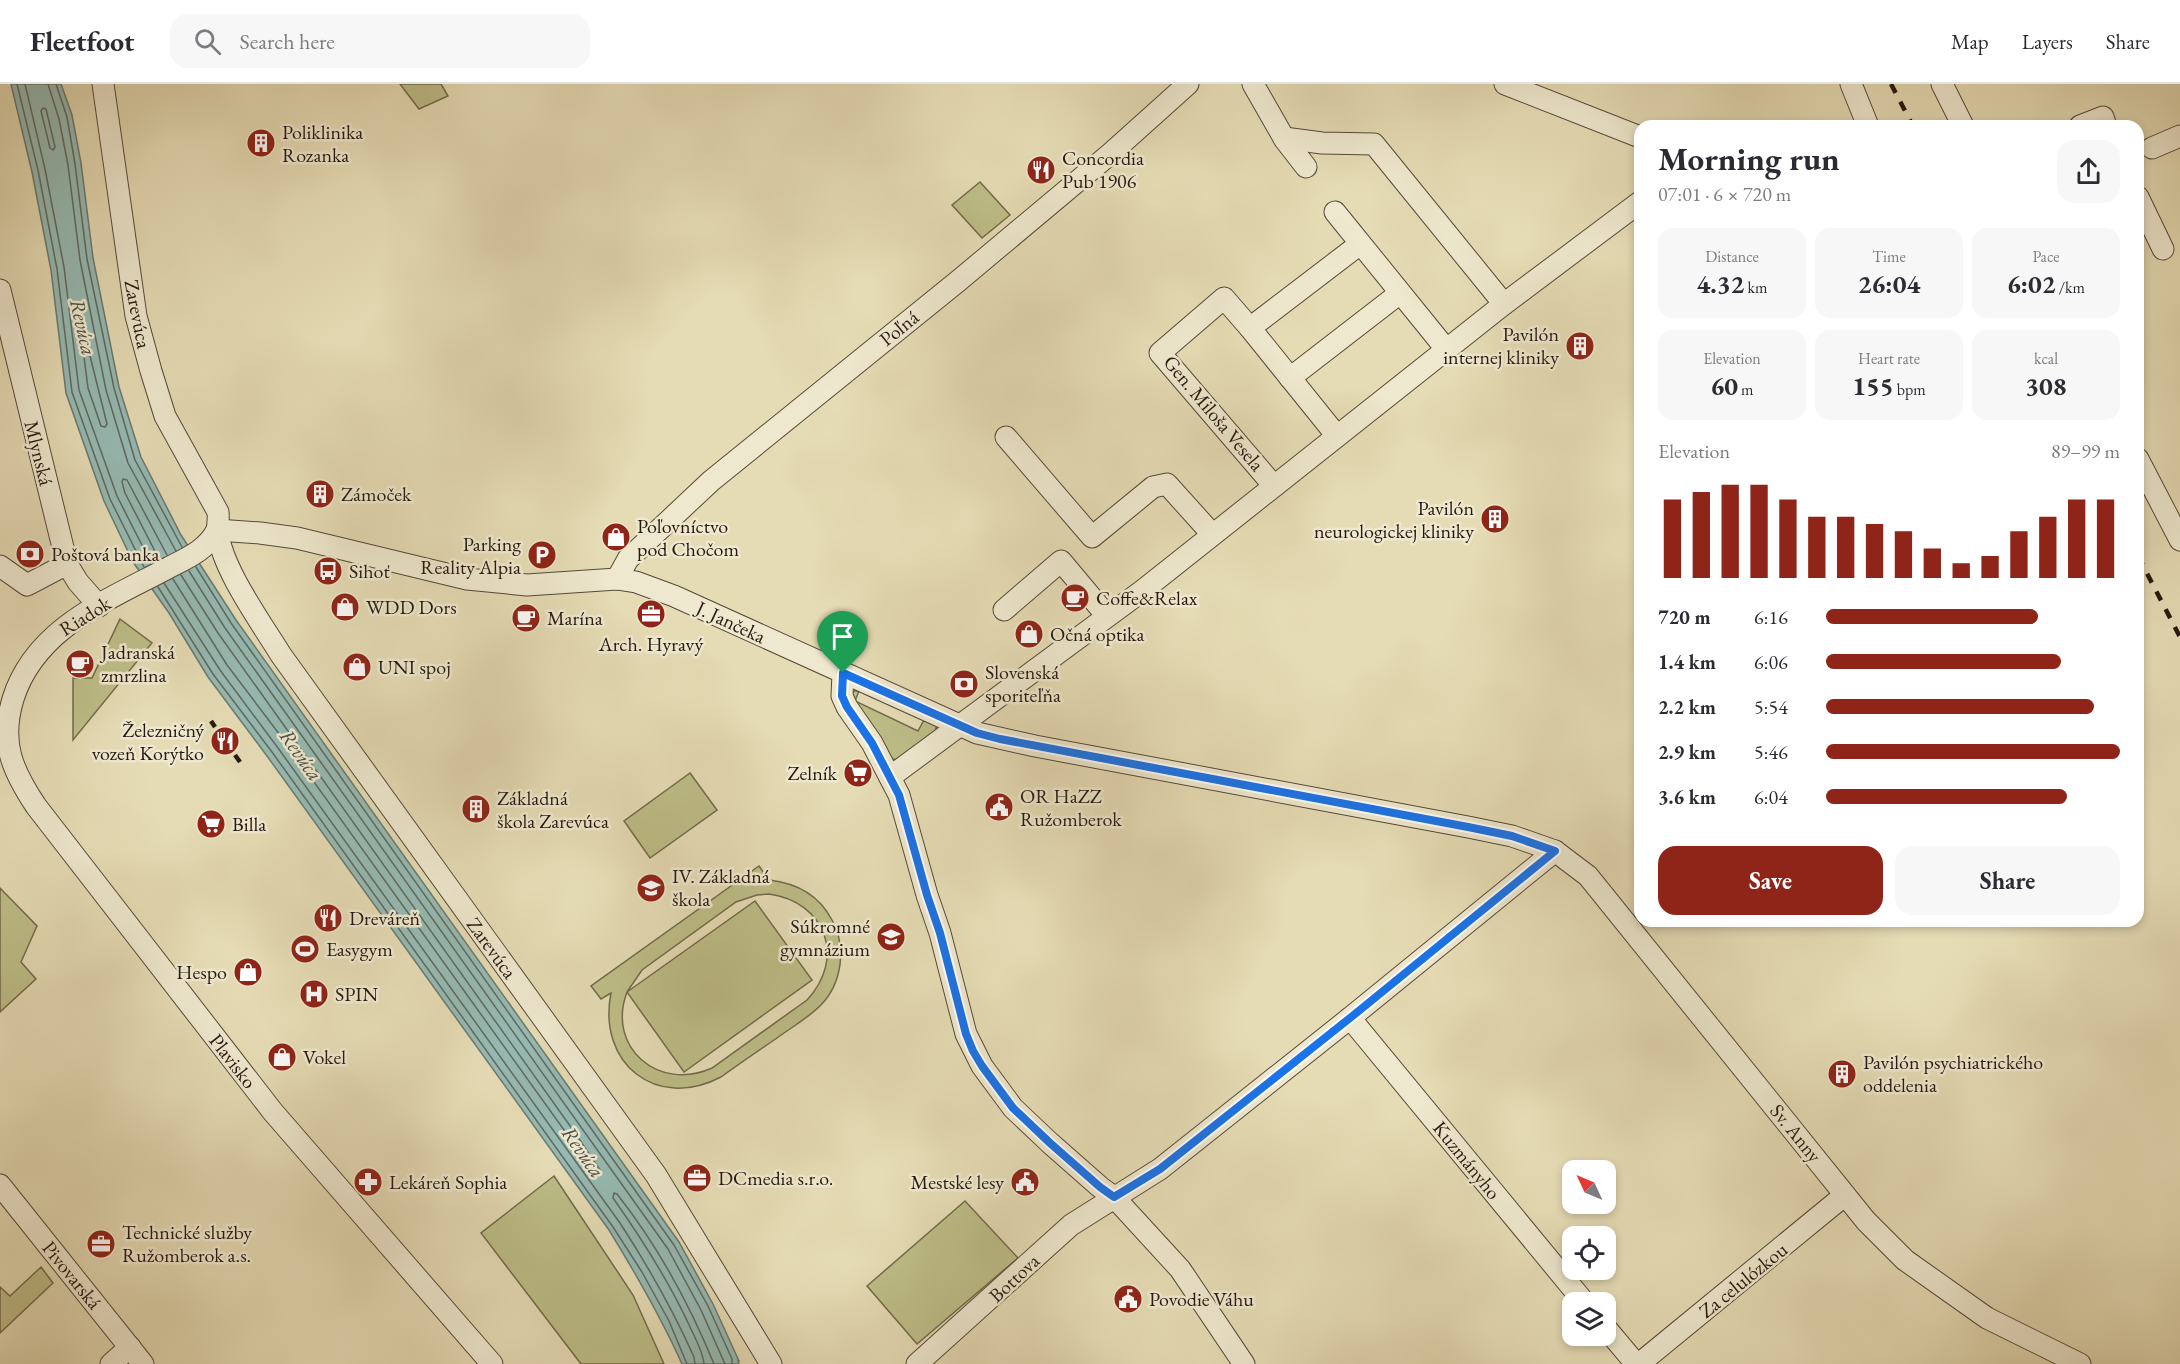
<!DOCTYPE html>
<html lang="en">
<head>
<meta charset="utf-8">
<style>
  :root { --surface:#fff; --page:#f7f7f7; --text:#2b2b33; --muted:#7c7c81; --line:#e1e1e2; --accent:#8f2418 }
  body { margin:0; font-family:"EB Garamond",serif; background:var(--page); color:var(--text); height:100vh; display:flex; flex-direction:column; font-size:22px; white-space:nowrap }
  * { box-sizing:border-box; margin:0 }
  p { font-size:20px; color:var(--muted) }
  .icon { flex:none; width:33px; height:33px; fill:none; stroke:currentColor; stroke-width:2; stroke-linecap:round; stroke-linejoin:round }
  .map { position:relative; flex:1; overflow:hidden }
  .side { position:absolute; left:1634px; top:36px; width:510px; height:807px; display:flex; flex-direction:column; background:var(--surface); border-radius:18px; box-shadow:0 3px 9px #0003 }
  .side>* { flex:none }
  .needle { width:39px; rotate:314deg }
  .fabs { position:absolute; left:1562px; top:1076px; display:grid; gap:12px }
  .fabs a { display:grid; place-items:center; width:54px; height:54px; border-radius:12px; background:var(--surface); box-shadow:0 3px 9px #0003; font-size:30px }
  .pin { position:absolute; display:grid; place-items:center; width:51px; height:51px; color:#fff; margin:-62px -26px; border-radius:50% 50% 50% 0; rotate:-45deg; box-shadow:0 0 6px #0007 }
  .pin .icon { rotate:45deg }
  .round { display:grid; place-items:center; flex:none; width:63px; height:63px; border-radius:18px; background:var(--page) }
  .headline { display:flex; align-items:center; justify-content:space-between; height:102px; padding:0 24px }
  h1 { font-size:33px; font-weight:700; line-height:45px }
  .figures { display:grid; grid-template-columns:repeat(3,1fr); gap:9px; height:102px; padding:6px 24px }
  .figures div { display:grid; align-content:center; border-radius:15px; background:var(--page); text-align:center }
  .figures b { font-size:26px; font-weight:700 }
  .figures small { font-size:16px; font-weight:400 }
  .figures p { font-size:16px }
  .chart { height:168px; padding:12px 24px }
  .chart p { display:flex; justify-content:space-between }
  .chart svg { width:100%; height:108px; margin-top:6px; stroke:var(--accent); stroke-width:6 }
  .action { display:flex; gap:12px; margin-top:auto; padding:12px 24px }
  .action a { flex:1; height:69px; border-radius:18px; background:var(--accent); color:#fff; font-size:24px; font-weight:700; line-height:69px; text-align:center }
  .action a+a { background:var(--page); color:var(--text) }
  ul { padding:0 24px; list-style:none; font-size:20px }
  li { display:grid; grid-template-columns:96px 72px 1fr; align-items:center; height:45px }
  li i { height:15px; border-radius:8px; background:var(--accent) }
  header { display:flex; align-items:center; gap:36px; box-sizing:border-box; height:84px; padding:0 30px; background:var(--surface); border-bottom:2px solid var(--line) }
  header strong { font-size:28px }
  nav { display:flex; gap:33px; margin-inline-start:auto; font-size:21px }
  .search { width:420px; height:54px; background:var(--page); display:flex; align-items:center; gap:15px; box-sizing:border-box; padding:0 21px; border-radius:18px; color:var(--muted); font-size:22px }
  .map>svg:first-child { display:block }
  .green { fill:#bdbd87; stroke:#726a4b; stroke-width:1.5; fill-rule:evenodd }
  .water { fill:#96bab3; stroke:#6a7971; stroke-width:1.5 }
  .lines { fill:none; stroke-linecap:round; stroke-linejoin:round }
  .shore { stroke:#5e6961; stroke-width:1.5 }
  .minor-casing { stroke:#564938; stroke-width:23 }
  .minor { stroke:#eee8ce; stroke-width:21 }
  .rail { stroke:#27180f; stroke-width:4.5; stroke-dasharray:10 10; stroke-linecap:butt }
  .route-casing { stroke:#fff; stroke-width:12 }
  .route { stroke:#1a73e8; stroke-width:8 }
  .labels { text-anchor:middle; stroke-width:5; stroke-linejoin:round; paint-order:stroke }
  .poi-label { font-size:20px; fill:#27180f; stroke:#eee8ce; text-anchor:start }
  .street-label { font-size:20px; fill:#27180f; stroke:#eee8ce }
  .water-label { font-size:21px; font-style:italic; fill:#4e5148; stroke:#eee8ce }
</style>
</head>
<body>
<header>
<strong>Fleetfoot</strong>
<div class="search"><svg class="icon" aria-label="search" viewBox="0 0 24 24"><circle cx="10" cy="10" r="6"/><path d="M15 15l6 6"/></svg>Search here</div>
<nav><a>Map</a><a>Layers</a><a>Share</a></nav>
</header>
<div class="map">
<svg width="2180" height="1280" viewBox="0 0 2180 1280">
  <rect width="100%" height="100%" fill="#e5dbb4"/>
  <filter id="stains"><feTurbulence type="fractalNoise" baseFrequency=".00333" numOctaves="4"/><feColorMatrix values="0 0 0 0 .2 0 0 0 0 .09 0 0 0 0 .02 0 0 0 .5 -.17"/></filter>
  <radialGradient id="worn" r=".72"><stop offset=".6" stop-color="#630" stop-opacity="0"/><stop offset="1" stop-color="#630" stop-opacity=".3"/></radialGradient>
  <g class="green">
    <path d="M400,0h41l7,12 -29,13z"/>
    <path d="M980,98l30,33 -28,23 -30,-33z"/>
    <path d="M120,535l32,24 -79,97v-62h19z"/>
    <path d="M854,607h5l-4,10 63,30 7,-13 12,7 -3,9 -34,26 -9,-1 -40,-59v-7z"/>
    <path d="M690,689l27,37 -67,48 -26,-37z"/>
    <path d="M759,782l10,14c27,3 50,15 63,40 15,27 10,63 -11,85 -13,13 -29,22 -44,33 -19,13 -38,26 -56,39 -65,34 -124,-14 -110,-84l-10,6 -10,-13zM769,810c57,8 77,64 38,106l-95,68c-53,24 -106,-20 -85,-76l57,80 128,-92 -57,-79 -128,91 15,-22 94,-68 21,-7z"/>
    <path d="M0,804l37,38 -16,36 15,17 -36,33z"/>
    <path d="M554,1092l79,119 31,69h-83l-100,-131z"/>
    <path d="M965,1117l53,57 -101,86 -50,-58z"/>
    <path d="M41,1183l12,16 -53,50v-46l10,9z"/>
  </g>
  <path class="water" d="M11,0h50l11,31 9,48 12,95 26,129 22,70 40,78 55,85 443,622 34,62 26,57h-1l1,3h-57c-21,-47 -46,-90 -73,-134l-342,-474 -59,-79 -39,-64 -36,-51 -29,-61 -38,-108 -15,-123 -19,-98z"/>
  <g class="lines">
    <g class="shore">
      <path d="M17,0l21,86 19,99 15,123 38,107 34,68"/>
      <path d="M25,0l20,85 19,98 15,123 38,106 34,67"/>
      <path d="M48,0l11,35 9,46 12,95 26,130 22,73 48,88"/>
      <path d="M56,0l11,33 8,47 12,95 27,129 21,72 47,87"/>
      <path d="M43,24l3,1 9,38 -2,3 -3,-2 -9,-37z"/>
      <path d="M87,270l3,2 17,68 -2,3 -4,-1 -13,-38 -4,-31z"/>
      <path d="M159,475l-34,-66 -3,-11 1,-3 4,1 40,75"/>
      <path d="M196,483l35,56 443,622 34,61 24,53v5"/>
      <path d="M189,487l36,57 443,621 33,61 24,54"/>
      <path d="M173,495l54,86 59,78 309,430 4,1 1,-4 -27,-40 -355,-497 -37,-58"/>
      <path d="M164,499l56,87 58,78 342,475c28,43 53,87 74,134l1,7"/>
      <path d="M158,503l55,87 59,78 341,475 29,45 27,49 18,43"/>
      <path d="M704,1280c-1,-12 -8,-24 -13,-35 -21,-46 -49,-90 -78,-131l1,-5 3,1c41,52 72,109 97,170"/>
    </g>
    <g class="minor-casing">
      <g id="minor">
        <path d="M103,0l33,232 15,55 14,45 53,96c1,6 -1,13 0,19 2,35 44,93 63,124l375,520 115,189"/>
        <path d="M1253,0l32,56 21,27"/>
        <path d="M1505,0l135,53"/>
        <path d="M1851,0l17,42"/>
        <path d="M1942,0l21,42"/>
        <path d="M2080,42l23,-9 3,9"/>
        <path d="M1284,54l38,5 52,1 130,160"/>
        <path d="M2152,64l28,-12"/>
        <path d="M2138,113l25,52"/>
        <path d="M1335,128l111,137"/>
        <path d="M0,206l67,274 11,18 21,24"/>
        <path d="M1250,244l-26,-30 -64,55 114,133"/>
        <path d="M1290,294l110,-85"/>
        <path d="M1337,352l-87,-108 110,-84"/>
        <path d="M1006,353l86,100 61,-50 14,-3 45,50"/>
        <path d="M2138,375l42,81"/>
        <path d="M217,446l43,3 37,5 170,41 60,6 90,-6 19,3 38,14 303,137 58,13 433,81 44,9 43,15 33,25 278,345 39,39 82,58 93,46"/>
        <path d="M217,446c-10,20 -30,28 -49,38 -60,32 -133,60 -155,131 -13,44 -1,71 23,107l237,306 219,252"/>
        <path d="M0,482l27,19 40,-21"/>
        <path d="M617,495l11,-20 83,-78 246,-199 153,-128 78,-70"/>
        <path d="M1004,526l57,-49 46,55"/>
        <path d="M843,589l-1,23 5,11 25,36 27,52 28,100 13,38 26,101 16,32 31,42 37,35 50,44 14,10 66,72 64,95"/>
        <path d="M890,693l252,-186 362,-287 136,-102"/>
        <path d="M1350,934l234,284"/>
        <path d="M0,1101l143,179"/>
        <path d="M1605,1243l31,37"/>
        <path d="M111,1280l19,-17"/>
        <path d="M917,1280l154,-139 89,-56 190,-151 205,-167"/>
        <path d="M1639,1280l206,-169"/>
      </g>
    </g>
    <use href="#minor" class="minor"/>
    <g class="rail">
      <path d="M1891,0l22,42"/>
      <path d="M2138,472l42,81"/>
      <path d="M211,637l4,6"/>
      <path d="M235,671l5,7"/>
    </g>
  </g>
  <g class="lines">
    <g class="route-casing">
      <path id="route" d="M843,589l134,60 23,6 468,88 44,9 43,15 -205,167 -190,151 -46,28 -14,-10 -50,-44 -37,-35 -31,-42 -9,-15 -7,-17 -26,-101 -13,-38 -28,-100 -27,-52 -25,-36 -5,-11z"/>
    </g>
    <use href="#route" class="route"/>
  </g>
  <defs>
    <g id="building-disc" transform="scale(1.5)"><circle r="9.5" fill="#8f2418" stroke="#eee8ce"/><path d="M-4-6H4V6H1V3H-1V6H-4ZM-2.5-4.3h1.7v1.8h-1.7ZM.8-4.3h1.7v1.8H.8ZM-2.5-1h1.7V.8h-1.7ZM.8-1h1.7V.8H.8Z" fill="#fff"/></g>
    <g id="restaurant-disc" transform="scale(1.5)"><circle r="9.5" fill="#8f2418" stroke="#eee8ce"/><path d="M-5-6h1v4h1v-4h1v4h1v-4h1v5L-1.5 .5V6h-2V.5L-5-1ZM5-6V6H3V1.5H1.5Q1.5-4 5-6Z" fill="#fff"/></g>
    <g id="shop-disc" transform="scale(1.5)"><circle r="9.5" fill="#8f2418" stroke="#eee8ce"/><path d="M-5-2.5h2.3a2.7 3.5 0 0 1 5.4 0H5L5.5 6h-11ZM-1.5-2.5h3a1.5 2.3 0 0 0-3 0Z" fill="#fff"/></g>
    <g id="bank-disc" transform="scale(1.5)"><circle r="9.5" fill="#8f2418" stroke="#eee8ce"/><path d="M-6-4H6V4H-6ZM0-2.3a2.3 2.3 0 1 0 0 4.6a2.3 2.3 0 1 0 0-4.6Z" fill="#fff"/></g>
    <g id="parking-disc" transform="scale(1.5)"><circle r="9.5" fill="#8f2418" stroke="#eee8ce"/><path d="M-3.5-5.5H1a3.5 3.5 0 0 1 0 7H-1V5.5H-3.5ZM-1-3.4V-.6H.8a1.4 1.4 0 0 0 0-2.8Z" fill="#fff"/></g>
    <g id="bus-disc" transform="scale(1.5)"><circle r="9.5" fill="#8f2418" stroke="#eee8ce"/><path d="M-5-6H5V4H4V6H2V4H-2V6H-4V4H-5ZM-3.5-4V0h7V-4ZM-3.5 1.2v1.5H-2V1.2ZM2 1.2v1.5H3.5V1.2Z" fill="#fff"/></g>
    <g id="cafe-disc" transform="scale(1.5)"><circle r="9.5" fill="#8f2418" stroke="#eee8ce"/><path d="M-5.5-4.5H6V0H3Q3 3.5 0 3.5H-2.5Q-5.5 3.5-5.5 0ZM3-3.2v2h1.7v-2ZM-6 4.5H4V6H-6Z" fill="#fff"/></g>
    <g id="office-disc" transform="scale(1.5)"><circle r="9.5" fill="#8f2418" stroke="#eee8ce"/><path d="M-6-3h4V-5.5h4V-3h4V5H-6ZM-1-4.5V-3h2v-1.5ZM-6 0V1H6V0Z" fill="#fff"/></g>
    <g id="supermarket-disc" transform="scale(1.5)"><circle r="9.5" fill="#8f2418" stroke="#eee8ce"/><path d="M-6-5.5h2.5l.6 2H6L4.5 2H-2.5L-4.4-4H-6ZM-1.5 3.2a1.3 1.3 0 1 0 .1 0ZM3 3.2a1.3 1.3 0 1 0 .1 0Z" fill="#fff"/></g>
    <g id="civic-disc" transform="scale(1.5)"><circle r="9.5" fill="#8f2418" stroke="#eee8ce"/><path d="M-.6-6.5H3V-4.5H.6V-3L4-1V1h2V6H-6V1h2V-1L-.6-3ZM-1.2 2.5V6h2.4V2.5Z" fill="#fff"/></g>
    <g id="school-disc" transform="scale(1.5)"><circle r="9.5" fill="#8f2418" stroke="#eee8ce"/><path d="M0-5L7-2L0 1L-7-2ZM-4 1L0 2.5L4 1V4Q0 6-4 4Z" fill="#fff"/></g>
    <g id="stadium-disc" transform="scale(1.5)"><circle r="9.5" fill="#8f2418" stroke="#eee8ce"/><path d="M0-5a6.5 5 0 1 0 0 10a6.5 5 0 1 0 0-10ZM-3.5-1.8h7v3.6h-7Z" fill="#fff"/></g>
    <g id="hospital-disc" transform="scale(1.5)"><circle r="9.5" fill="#8f2418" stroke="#eee8ce"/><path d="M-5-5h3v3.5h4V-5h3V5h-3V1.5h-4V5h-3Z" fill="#fff"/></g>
    <g id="pharmacy-disc" transform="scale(1.5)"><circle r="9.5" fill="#8f2418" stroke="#eee8ce"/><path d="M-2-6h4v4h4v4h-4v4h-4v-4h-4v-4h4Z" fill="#fff"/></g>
  </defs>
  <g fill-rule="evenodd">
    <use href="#building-disc" x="261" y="59"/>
    <use href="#restaurant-disc" x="1041" y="86"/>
    <use href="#building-disc" x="1580" y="262"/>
    <use href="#building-disc" x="320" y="410"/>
    <use href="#building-disc" x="1495" y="435"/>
    <use href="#shop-disc" x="616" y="453"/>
    <use href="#bank-disc" x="30" y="470"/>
    <use href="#parking-disc" x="542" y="471"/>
    <use href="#bus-disc" x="328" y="487"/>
    <use href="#cafe-disc" x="1075" y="514"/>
    <use href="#shop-disc" x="345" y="523"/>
    <use href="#office-disc" x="651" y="530"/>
    <use href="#cafe-disc" x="526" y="534"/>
    <use href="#shop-disc" x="1029" y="550"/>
    <use href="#cafe-disc" x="80" y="580"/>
    <use href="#shop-disc" x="357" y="583"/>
    <use href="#bank-disc" x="964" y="600"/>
    <use href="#restaurant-disc" x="225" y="657"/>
    <use href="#supermarket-disc" x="858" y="689"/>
    <use href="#civic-disc" x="999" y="723"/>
    <use href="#building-disc" x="476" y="725"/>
    <use href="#supermarket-disc" x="211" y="740"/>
    <use href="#school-disc" x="651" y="804"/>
    <use href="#restaurant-disc" x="328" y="834"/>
    <use href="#school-disc" x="891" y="853"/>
    <use href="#stadium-disc" x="305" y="865"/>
    <use href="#shop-disc" x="248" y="888"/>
    <use href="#hospital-disc" x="314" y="910"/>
    <use href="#shop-disc" x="282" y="973"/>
    <use href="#building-disc" x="1842" y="990"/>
    <use href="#office-disc" x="697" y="1094"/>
    <use href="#pharmacy-disc" x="368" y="1098"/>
    <use href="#civic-disc" x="1025" y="1098"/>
    <use href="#office-disc" x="101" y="1160"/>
    <use href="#civic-disc" x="1128" y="1215"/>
  </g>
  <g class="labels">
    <g class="poi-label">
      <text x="282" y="55">Poliklinika<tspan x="282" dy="23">Rozanka</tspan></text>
      <text x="1062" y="81">Concordia<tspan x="1062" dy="23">Pub 1906</tspan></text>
      <text x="1559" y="257" text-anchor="end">Pavilón<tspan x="1559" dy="23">internej kliniky</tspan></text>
      <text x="341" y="417">Zámoček</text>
      <text x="1474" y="431" text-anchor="end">Pavilón<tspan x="1474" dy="23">neurologickej kliniky</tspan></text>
      <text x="637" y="449">Poľovníctvo<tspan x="637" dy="23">pod Chočom</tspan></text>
      <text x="521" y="467" text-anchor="end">Parking<tspan x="521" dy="23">Reality Alpia</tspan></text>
      <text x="51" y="477">Poštová banka</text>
      <text x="349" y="494">Sihoť</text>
      <text x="1096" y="521">Coffe&amp;Relax</text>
      <text x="366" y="530">WDD Dors</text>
      <text x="547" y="541">Marína</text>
      <text x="1050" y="557">Očná optika</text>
      <text x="651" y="567" text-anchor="middle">Arch. Hyravý</text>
      <text x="101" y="575">Jadranská<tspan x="101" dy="23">zmrzlina</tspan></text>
      <text x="378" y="590">UNI spoj</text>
      <text x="985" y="595">Slovenská<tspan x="985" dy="23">sporiteľňa</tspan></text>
      <text x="204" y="653" text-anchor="end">Železničný<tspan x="204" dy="23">vozeň Korýtko</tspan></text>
      <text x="837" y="696" text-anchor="end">Zelník</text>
      <text x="1020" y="719">OR HaZZ<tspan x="1020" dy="23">Ružomberok</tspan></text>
      <text x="497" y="721">Základná<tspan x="497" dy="23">škola Zarevúca</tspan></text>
      <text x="232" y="747">Billa</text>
      <text x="672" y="799">IV. Základná<tspan x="672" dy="23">škola</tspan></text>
      <text x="349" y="841">Dreváreň</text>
      <text x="870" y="849" text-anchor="end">Súkromné<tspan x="870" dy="23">gymnázium</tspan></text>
      <text x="326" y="872">Easygym</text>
      <text x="227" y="895" text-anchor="end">Hespo</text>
      <text x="335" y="917">SPIN</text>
      <text x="303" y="980">Vokel</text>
      <text x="1863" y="985">Pavilón psychiatrického<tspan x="1863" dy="23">oddelenia</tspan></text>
      <text x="718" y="1101">DCmedia s.r.o.</text>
      <text x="389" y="1105">Lekáreň Sophia</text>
      <text x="1004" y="1105" text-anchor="end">Mestské lesy</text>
      <text x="122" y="1155">Technické služby<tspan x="122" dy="23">Ružomberok a.s.</tspan></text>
      <text x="1149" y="1222">Povodie Váhu</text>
    </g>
    <g class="street-label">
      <text transform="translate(138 230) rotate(79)" y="7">Zarevúca</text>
      <text transform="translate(899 244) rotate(-39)" y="7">Poľná</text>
      <text transform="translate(1214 329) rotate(50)" y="7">Gen. Miloša Vesela</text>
      <text transform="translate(39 369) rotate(76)" y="7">Mlynská</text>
      <text transform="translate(85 532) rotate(-32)" y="7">Riadok</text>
      <text transform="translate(731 538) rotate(25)" y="7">J. Jančeka</text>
      <text transform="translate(492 864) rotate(54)" y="7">Zarevúca</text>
      <text transform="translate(233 977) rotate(52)" y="7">Plavisko</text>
      <text transform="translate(1796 1049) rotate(51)" y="7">Sv. Anny</text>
      <text transform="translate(1467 1076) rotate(51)" y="7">Kuzmányho</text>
      <text transform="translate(72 1191) rotate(51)" y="7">Pivovarská</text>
      <text transform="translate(1014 1194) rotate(-43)" y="7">Bottova</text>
      <text transform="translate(1743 1196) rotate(-39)" y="7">Za celulózkou</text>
    </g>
    <g class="water-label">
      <text transform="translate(83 243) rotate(77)" y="7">Revúca</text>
      <text transform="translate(301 671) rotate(55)" y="7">Revúca</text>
      <text transform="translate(583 1068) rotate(55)" y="7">Revúca</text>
    </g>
  </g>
  <rect width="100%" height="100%" filter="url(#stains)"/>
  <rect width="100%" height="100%" fill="url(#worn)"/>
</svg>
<div class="fabs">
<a><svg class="needle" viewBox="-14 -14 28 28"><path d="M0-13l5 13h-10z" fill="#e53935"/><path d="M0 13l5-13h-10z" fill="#7c7c81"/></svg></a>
<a><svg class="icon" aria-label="locate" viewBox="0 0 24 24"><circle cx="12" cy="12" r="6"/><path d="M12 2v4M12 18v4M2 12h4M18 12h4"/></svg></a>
<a><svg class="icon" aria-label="layers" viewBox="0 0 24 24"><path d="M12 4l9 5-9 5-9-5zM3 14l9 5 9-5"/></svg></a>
</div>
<div class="pin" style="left:843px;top:589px;background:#1e9e55"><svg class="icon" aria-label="arrive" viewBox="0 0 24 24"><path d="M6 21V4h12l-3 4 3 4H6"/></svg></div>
<section class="side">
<div class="headline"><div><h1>Morning run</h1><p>07:01 · 6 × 720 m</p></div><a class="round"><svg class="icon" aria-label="share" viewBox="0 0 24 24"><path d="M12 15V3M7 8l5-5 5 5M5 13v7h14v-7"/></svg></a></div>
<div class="figures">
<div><p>Distance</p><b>4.32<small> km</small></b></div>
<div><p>Time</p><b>26:04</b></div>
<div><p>Pace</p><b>6:02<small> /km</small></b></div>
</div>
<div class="figures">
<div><p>Elevation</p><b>60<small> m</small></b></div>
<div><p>Heart rate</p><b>155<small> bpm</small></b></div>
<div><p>kcal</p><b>308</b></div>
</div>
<div class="chart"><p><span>Elevation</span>89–99 m</p>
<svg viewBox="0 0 160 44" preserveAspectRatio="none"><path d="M5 44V12M15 44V9M25 44V6M35 44V6M45 44V12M55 44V19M65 44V19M75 44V22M85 44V25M95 44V32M105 44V38M115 44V35M125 44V25M135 44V19M145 44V12M155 44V12"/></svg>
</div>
<ul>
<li><b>720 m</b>6:16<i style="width:72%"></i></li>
<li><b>1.4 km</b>6:06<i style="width:80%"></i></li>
<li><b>2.2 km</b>5:54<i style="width:91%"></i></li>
<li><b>2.9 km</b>5:46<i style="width:100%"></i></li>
<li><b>3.6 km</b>6:04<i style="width:82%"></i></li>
</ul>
<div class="action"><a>Save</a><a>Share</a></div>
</section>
</div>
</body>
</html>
